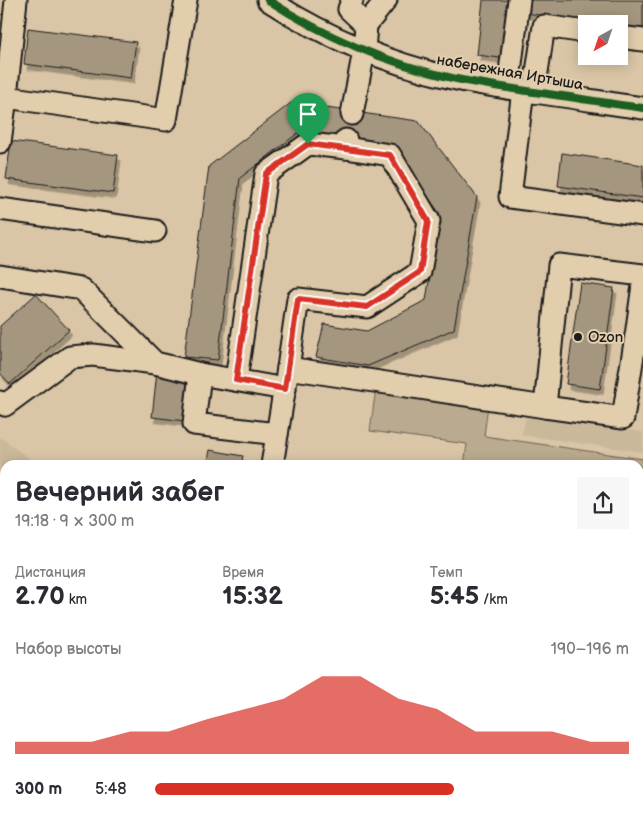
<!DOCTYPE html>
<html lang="ru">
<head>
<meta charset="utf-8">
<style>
  :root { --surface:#fff; --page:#f7f7f7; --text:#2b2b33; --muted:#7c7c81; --accent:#d93025 }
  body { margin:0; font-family:"Balsamiq Sans",sans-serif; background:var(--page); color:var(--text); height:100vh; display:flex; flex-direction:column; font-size:19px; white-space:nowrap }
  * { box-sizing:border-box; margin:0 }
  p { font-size:16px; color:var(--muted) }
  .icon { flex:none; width:28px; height:28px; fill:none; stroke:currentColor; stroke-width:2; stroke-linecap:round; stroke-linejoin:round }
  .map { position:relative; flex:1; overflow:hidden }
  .sheet { position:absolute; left:0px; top:460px; width:644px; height:359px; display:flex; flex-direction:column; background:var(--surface); border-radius:15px 15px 0 0; box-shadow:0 2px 12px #0003 }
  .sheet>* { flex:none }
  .needle { width:32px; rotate:220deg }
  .fabs { position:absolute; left:578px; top:15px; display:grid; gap:10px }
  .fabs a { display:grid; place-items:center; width:50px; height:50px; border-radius:0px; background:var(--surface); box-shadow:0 2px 12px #0003; font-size:25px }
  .pin { position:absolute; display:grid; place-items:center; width:42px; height:42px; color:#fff; margin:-51px -21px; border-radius:50% 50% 50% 0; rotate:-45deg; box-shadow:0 0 5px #0007 }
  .pin .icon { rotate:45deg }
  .round { display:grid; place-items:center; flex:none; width:52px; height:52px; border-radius:0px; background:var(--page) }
  .overview { display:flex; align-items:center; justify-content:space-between; height:85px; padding:0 15px }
  h1 { font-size:28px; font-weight:800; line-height:38px }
  .stats { display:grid; grid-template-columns:repeat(3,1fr); gap:8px; height:85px; padding:5px 15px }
  .stats div { display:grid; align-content:center }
  .stats b { font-size:25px; font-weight:800 }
  .stats small { font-size:14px; font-weight:400 }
  .stats p { font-size:14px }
  .chart { height:140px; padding:10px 15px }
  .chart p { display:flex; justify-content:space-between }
  .chart svg { width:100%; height:90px; margin-top:5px; fill:var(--accent); opacity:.7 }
  ul { padding:0 15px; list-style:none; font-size:16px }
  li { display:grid; grid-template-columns:80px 60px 1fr; align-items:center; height:38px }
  li i { height:12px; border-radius:6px; background:var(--accent) }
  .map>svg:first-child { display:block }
  .built { fill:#cab89a }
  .green { fill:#baaa8f; stroke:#6b6356 }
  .building { fill:#a5967f; stroke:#1c1c1c; filter:url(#shadow) }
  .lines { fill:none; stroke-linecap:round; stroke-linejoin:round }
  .minor-casing { stroke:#1c1c1c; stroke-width:25 }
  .minor { stroke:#e2cdac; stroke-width:21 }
  .cycleway-casing { stroke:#e2cdac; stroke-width:11 }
  .cycleway { stroke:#1b5e20; stroke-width:8 }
  .route-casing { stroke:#fff; stroke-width:10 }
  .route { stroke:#d93025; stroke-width:6 }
  .poi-dot { fill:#1c1c1c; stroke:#e2cdac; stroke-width:2 }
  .labels { text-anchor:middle; stroke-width:4; stroke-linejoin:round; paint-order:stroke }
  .street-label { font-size:15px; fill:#1c1c1c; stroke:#e2cdac }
  .poi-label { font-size:15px; fill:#1c1c1c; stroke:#e2cdac; text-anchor:start }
</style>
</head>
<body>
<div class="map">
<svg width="643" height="818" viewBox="0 0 643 818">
  <defs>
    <filter id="shadow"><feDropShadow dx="3" dy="5.5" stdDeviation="0" flood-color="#0004"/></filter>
  </defs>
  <rect width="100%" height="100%" fill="#dac6a6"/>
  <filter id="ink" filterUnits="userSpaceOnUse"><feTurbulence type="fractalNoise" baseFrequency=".02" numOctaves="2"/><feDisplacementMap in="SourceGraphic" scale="10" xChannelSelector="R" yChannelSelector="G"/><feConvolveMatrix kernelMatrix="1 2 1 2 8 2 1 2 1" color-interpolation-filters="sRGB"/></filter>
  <g filter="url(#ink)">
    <g class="built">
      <path d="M526,417l117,15v20l-121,-17z"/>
      <path d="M0,437l38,28h-33v176h-5z"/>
    </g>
    <g class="green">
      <path d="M376,388l112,17 -4,31 159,23 -3,23 -1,3v-20h-175l3,-21 -97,-13z"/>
      <path d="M643,796v22h-402l-1,-4h399v-17z"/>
    </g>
    <g class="building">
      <path d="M483,0h32l-7,59 -31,-4z"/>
      <path d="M528,0h115v31l-24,-4v-3h-24l-69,-11z"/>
      <path d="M28,28l108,14 -5,36 -107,-14z"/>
      <path d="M291,103l127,18 59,76 -23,132 -86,37 -52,-9 8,-33 43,7 59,-31 14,-86 -45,-64 -55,-8 -42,-9 -58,45 -22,182 -34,-3 25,-191z"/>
      <path d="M11,141l107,14 -5,38 -107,-14z"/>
      <path d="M562,153l81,12v33l-85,-12z"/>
      <path d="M580,283l34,5 -14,101 -34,-5z"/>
      <path d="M36,294l33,36 -59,54 -10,-11v-47z"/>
      <path d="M157,371l33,3 -5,47 -33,-4z"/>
      <path d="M210,450l33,6 -2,9h-34z"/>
      <path d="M643,679v65l-4,5v-65z"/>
      <rect x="0" y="715" width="5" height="29"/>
    </g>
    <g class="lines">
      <g class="minor-casing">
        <g id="minor">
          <path d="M268,0c57,37 119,63 184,78 27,6 55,10 82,14 37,5 73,11 109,16"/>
          <path d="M352,0l-3,9 17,16"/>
          <path d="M619,37l24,3"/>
          <path d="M508,88l11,-88"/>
          <path d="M523,90l-13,107 133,18"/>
          <path d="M534,92l10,-66 42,6"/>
          <path d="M6,97l160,23 20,-120"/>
          <path d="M352,114l12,-63 2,-26 20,-25"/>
          <path d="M0,142l6,-45 10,-97"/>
          <path d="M0,209l155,22"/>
          <path d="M0,276l81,13 74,74 45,11 85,15"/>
          <path d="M643,285l-7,51h7"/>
          <path d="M288,368l10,-69 69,8 53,-35 9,-51 -39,-66 -44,-7"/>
          <path d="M200,374l-6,50 83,10"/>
          <path d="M236,380l30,-206 42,-30 38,4v-8"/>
          <path d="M0,402l5,3 65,-48 23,-2 62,8"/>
          <path d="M545,407l78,11 13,-82"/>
          <path d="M272,465l16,-97 257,39 14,-142 84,10"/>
          <path d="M639,502h4"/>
          <path d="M639,640l4,-6"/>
          <path d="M0,677l5,1"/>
          <path d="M0,768l5,1"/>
          <path d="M639,783l4,-5"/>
          <path d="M235,814v4"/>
        </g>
      </g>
      <use href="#minor" class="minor"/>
      <g class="cycleway-casing">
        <path id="cycleway" d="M268,0c57,37 119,63 184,78 27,6 55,10 82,14 37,5 73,11 109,16"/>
      </g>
      <use href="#cycleway" class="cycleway"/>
    </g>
  </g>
  <g class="lines" filter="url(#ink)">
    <g class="route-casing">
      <path id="route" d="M308,144l82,11 38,66 -8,51 -53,35 -69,-8 -13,90 -49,-9 30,-206z"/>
    </g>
    <use href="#route" class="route"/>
  </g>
  <circle class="poi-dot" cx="578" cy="337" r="5"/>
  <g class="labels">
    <g class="street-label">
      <text transform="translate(510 72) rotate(10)" y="5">набережная Иртыша</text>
    </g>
    <g class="poi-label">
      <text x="588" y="342">Ozon</text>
    </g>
  </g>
</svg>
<div class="fabs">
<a><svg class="needle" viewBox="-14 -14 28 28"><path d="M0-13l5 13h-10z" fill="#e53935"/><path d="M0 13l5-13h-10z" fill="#7c7c81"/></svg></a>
</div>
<div class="pin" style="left:308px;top:144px;background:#1e9e55"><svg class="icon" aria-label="arrive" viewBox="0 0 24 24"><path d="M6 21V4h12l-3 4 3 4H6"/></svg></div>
<section class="sheet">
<div class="overview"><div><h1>Вечерний забег</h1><p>19:18 · 9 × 300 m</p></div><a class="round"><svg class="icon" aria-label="share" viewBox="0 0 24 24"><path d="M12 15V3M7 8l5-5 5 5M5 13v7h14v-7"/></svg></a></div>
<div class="stats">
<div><p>Дистанция</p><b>2.70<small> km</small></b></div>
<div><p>Время</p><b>15:32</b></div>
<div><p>Темп</p><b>5:45<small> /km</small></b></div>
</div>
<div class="chart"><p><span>Набор высоты</span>190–196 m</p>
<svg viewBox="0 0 160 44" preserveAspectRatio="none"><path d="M0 44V38L10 38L20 38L30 33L40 33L50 27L60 22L70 17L80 6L90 6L100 17L110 22L120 33L130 33L140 33L150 38L160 38V44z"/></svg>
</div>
<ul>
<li><b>300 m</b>5:48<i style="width:63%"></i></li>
</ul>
</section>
</div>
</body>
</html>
